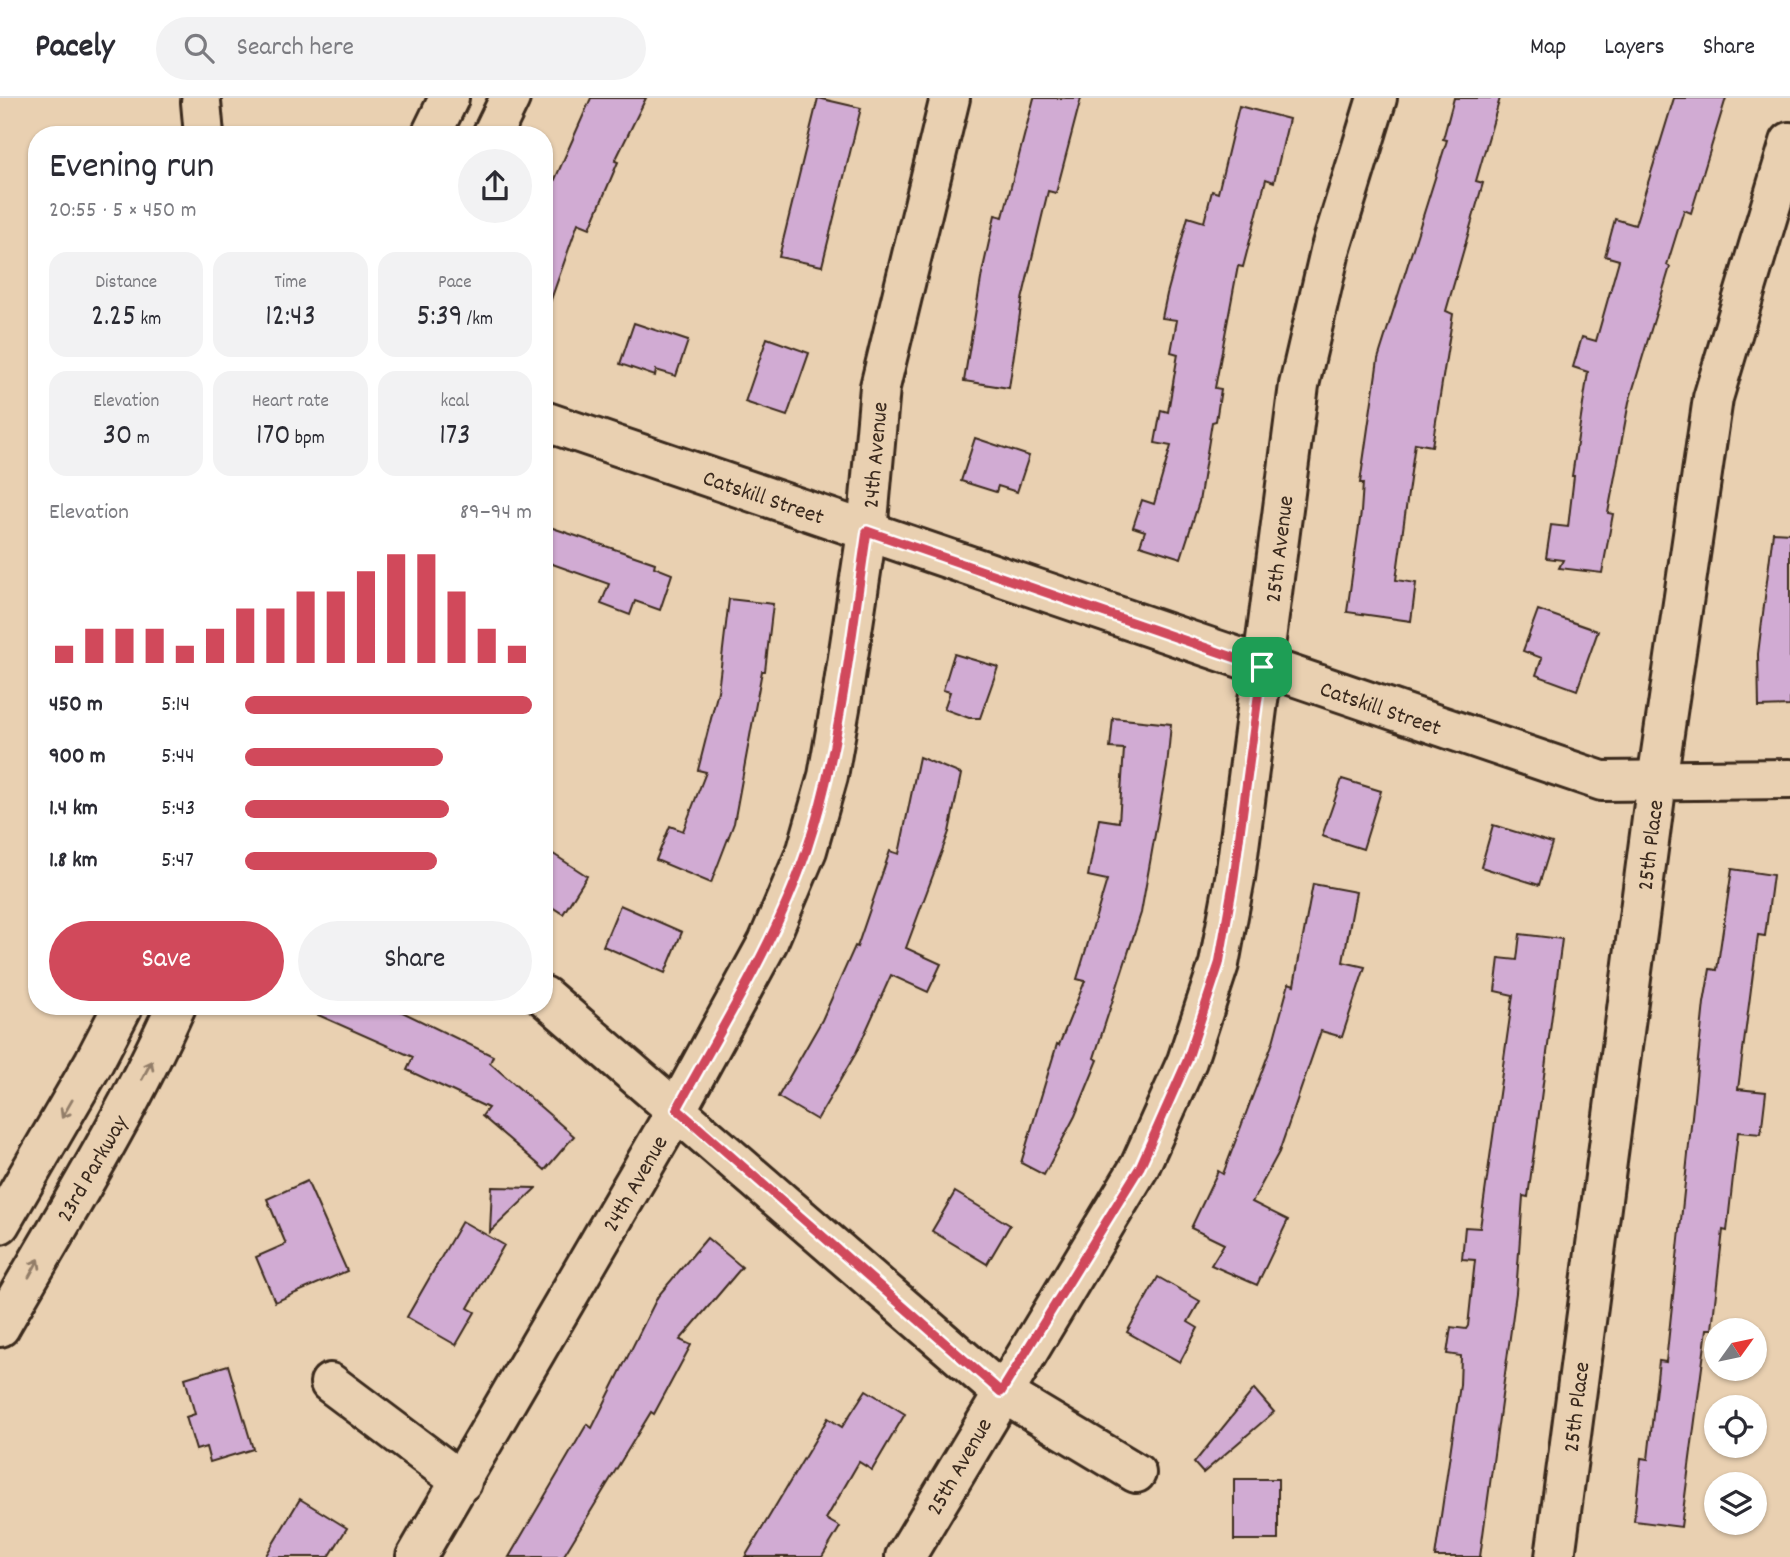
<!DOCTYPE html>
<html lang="en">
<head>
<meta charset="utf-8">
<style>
  :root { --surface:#fff; --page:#f2f2f3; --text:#2b2b33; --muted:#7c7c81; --line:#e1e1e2; --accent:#d1495b }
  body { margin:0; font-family:Dekko,sans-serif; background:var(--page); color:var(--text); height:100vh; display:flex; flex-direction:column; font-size:26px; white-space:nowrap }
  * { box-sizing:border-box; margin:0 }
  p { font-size:23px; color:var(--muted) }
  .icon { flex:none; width:38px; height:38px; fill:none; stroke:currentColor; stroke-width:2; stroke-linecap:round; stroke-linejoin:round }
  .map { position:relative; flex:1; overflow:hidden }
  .panel { position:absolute; left:28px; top:28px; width:525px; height:889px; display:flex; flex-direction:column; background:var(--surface); border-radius:28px; box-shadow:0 2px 5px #0004 }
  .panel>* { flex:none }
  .needle { width:46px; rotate:57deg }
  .controls { position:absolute; left:1704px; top:1220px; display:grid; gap:14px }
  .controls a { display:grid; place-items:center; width:63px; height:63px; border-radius:50%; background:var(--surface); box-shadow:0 2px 5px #0004; font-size:35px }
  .pin { position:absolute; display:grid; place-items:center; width:60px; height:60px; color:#fff; margin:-30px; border-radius:14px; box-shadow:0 4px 10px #0006 }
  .round { display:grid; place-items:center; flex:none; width:74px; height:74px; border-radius:37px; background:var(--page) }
  .head { display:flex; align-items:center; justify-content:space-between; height:119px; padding:0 21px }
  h1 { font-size:38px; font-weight:600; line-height:52px }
  .figures { display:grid; grid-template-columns:repeat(3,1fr); gap:10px; height:119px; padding:7px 21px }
  .figures div { display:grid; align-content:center; border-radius:18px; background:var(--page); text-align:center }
  .figures b { font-size:30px; font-weight:600 }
  .figures small { font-size:19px; font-weight:400 }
  .figures p { font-size:19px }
  .chart { height:196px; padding:14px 21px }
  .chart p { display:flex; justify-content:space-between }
  .chart svg { width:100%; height:126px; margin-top:7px; stroke:var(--accent); stroke-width:6 }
  .cta { display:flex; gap:14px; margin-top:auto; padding:14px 21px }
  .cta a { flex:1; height:80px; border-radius:42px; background:var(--accent); color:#fff; font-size:28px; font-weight:600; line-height:80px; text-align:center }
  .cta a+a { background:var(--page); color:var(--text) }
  ul { padding:0 21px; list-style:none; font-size:23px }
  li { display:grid; grid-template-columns:112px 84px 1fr; align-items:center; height:52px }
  li i { height:18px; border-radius:9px; background:var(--accent) }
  header { display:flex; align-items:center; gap:42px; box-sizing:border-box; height:98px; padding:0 35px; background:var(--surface); border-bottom:2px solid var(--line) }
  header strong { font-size:33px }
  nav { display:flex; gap:38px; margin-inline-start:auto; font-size:24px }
  .search { width:490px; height:63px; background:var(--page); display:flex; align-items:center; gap:18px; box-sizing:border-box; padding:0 24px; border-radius:38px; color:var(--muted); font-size:26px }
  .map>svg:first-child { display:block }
  .building { fill:#d1abd3; stroke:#3b2a1e; stroke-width:2 }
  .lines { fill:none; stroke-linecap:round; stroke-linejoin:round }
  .minor-casing { stroke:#3b2a1e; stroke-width:44 }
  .minor { stroke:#e9d0b1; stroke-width:38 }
  .oneway { stroke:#927d68 }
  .route-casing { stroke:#fff; stroke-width:14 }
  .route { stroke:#d1495b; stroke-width:9 }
  .labels { text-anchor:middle; stroke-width:5; stroke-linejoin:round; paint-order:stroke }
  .street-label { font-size:23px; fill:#3b2a1e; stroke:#e9d0b1 }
</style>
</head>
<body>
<header>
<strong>Pacely</strong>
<div class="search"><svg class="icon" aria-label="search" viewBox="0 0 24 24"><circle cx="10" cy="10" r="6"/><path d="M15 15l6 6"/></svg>Search here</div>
<nav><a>Map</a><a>Layers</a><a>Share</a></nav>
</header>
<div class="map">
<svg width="1790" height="1459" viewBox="0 0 1790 1459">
  <rect width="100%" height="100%" fill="#e9d0b1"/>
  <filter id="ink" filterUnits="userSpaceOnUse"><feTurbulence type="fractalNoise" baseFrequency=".0143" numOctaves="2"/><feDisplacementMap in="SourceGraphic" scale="14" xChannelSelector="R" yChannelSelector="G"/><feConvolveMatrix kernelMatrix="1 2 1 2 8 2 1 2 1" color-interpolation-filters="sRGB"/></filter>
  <g filter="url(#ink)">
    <g class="building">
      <path d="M591,0h55l-31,63 3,1 -28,66 -12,-5 -30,85 -4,-1v-94l4,-8 -4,-1z"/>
      <path d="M818,0l43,10 -39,158 -43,-9z"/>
      <path d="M1034,0h47l-25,95 -8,-2 -26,109 -13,88 -45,-7 18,-108 13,-58 8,2z"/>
      <path d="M1454,0h46l-24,83 7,2 -37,128 7,3 -21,132 -17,-3 -19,137 20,3 -5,38 -64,-9 14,-100 2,-29h-3l18,-124 69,-219 -4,-1z"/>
      <path d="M1674,0h52l-35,115 -7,-3 -17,55 3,2 -41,135 -21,111 5,1 -11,59 -43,-5 4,-8 -17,-2 5,-33 17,2 6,-51h-2l16,-104 -15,-5 9,-30 14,4 23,-81 -14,-4 10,-37 20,6z"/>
      <path d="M1239,8l50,13 -15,63 -8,-3 -23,88 -5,-1 -23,122 6,1 -5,32 -4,1 -13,80 -18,56 -41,-13 5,-14 -12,-4 9,-27 12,4 17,-58 -16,-3 6,-33 7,2 10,-58 -7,-2 6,-32 -15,-2 5,-24 21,-77 16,5 8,-31 6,2z"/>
      <path d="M634,225l54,18 -12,35 -20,-6 -1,6 -35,-12z"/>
      <path d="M767,240l42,15 -22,63 -42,-14z"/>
      <path d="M975,340l54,18 -12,36 -19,-6 -2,6 -35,-11z"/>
      <path d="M544,427l111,38 -1,4 18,7 -12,36 -25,-9 -5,14 -29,-11 8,-20 -65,-23z"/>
      <path d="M1773,434l17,1v173l-31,1 -1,-53z"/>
      <path d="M729,501l44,5 -8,67h-3l-28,152 -23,60 -55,-23 14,-34 13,5 23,-59 -8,-2 20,-79z"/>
      <path d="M1538,512l60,21 -21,59 -41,-15 6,-17 -19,-7z"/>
      <path d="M954,556l44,13 -18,51h-11l-25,-9 6,-17 -7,-2z"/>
      <path d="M1113,620l58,6 -4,43 -26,146 -47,145 4,2 -23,56 -31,59 -23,-12 36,-119 2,1 26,-64 -8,-2 30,-99 -19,-4 11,-57 20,3 5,-73 -14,-1z"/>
      <path d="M919,659l42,17 -12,58 -43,116 35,16 -13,28 -37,-17 -35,78 -39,67 -39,-23 44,-77 33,-74 2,1 33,-96 9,3z"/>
      <path d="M1342,681l39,12 -18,58 -41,-13z"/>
      <path d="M1493,727l59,18 -13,42 -58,-18z"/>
      <path d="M544,750l43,28 -24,38 -19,-12z"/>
      <path d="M1732,771l41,6 -8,61 -7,-1 -20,154 28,3 -5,42 -23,-2 -11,99 -4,-1 -11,99h-5l-26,198 -47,-6 7,-63 7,1 11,-98 7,1 38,-359 6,-34 7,1z"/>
      <path d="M1313,786l43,8 -13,70 22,5 -23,70 -21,-6 -42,121 -27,50 36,18 -31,65 -46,-20 13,-21 -33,-16 27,-57 5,3 50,-132 16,-59 5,2z"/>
      <path d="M620,807l62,27 -17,41 -62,-27z"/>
      <path d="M1520,836l42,5 -34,258 -5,-1 -7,97 -36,264h-45l25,-172 1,-29 -14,-2 4,-27 15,2 2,-3 7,-66 -13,-1 3,-32 15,1 33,-233 -18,-4 4,-33 18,2z"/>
      <path d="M298,908h92l103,50 -3,7 84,73 -29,34 -63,-54 6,-8 -81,-38 6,-13z"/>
      <path d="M307,1083l40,90 -72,31 -19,-45 30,-13 -19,-45z"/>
      <path d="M492,1089l44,1 -46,44z"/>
      <path d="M955,1094l55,33 -23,39 -55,-33z"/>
      <path d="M462,1123l42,24 -36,63 7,4 -19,33 -49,-28z"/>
      <path d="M707,1140l35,29 -62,73 11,5 -37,69 -3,-2 -88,145h-54l78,-133 5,4 66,-132z"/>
      <path d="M1158,1179l42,24 -12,21 10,6 -18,34 -53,-30z"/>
      <path d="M228,1267l25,84 -43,13 -4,-15 -10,3 -10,-33 9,-3 -10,-36z"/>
      <path d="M1254,1291l20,23 -71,61 -9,-10z"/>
      <path d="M866,1292l39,24 -33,56 -13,-8 -33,57 14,8 -18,30h-77l83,-139 14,9z"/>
      <rect x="1234" y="1381" width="44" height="61"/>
      <path d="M300,1401l47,29 -18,29h-64z"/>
    </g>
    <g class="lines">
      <g class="minor-casing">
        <g id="minor">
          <path d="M201,4l3,33"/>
          <path d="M431,37l18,-37"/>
          <path d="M492,37l18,-37"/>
          <path d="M544,323l1058,360 188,-2"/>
          <path d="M544,898l457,396 135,81"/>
          <path d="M0,1126l94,-162 29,-56"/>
          <path d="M0,1229c61,-106 126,-209 176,-321"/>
          <path d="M330,1285l132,99"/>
          <path d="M416,1459l261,-448 91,-167 39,-92 21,-74 14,-79 25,-165 13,-145 70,-289"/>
          <path d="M905,1459l235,-391 47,-105 32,-97 16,-86 64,-493 31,-134 47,-153"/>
          <path d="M1555,1459l102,-776 56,-383 77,-256"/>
        </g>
      </g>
      <use href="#minor" class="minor"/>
    </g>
    <defs><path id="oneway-shaft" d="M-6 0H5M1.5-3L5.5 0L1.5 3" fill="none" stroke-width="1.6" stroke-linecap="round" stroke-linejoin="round" transform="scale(1.75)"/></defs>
    <g class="oneway">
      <use href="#oneway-shaft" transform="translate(147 972) rotate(-62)"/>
      <use href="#oneway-shaft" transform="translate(67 1011) rotate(120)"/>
      <use href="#oneway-shaft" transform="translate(34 1170) rotate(-61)"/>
    </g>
  </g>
  <g class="lines" filter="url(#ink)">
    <g class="route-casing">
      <path id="route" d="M867,433l395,136 -28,211 -15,86 -32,97 -47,106 -139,225 -324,-283c46,-84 100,-169 130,-260 34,-102 44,-212 60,-318z"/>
    </g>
    <use href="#route" class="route"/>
  </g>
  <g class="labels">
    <g class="street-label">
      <text transform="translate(874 357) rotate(-85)" y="8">24th Avenue</text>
      <text transform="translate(764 398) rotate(19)" y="8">Catskill Street</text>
      <text transform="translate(1278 451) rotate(-83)" y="8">25th Avenue</text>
      <text transform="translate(1381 609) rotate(19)" y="8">Catskill Street</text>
      <text transform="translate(1649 747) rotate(-83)" y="8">25th Place</text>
      <text transform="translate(91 1070) rotate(-60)" y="8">23rd Parkway</text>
      <text transform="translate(634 1085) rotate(-60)" y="8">24th Avenue</text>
      <text transform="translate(1575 1309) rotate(-83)" y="8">25th Place</text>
      <text transform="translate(958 1368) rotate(-60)" y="8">25th Avenue</text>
    </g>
  </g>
</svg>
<div class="controls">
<a><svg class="needle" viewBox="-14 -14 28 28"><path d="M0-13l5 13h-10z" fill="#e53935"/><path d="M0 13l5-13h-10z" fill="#7c7c81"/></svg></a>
<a><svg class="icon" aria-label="locate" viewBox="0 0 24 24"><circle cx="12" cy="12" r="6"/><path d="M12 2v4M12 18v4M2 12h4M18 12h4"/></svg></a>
<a><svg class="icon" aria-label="layers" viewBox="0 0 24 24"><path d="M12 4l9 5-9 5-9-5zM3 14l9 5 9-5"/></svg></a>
</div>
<div class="pin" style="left:1262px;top:569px;background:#1e9e55"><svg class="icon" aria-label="arrive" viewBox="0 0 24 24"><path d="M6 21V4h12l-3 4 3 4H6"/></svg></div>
<section class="panel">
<div class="head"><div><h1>Evening run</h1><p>20:55 · 5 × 450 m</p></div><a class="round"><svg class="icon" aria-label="share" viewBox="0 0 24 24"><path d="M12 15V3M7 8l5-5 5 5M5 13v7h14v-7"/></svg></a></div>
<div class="figures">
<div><p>Distance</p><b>2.25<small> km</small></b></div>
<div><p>Time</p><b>12:43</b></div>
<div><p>Pace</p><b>5:39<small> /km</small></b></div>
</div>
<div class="figures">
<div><p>Elevation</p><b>30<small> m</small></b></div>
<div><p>Heart rate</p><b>170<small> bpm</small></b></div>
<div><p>kcal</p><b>173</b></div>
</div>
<div class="chart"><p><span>Elevation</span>89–94 m</p>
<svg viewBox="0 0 160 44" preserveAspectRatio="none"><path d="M5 44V38M15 44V32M25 44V32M35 44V32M45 44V38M55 44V32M65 44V25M75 44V25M85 44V19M95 44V19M105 44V12M115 44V6M125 44V6M135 44V19M145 44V32M155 44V38"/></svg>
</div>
<ul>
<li><b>450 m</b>5:14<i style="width:100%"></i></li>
<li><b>900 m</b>5:44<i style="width:69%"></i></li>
<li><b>1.4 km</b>5:43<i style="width:71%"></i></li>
<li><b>1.8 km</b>5:47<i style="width:67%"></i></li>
</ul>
<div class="cta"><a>Save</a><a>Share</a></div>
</section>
</div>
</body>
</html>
